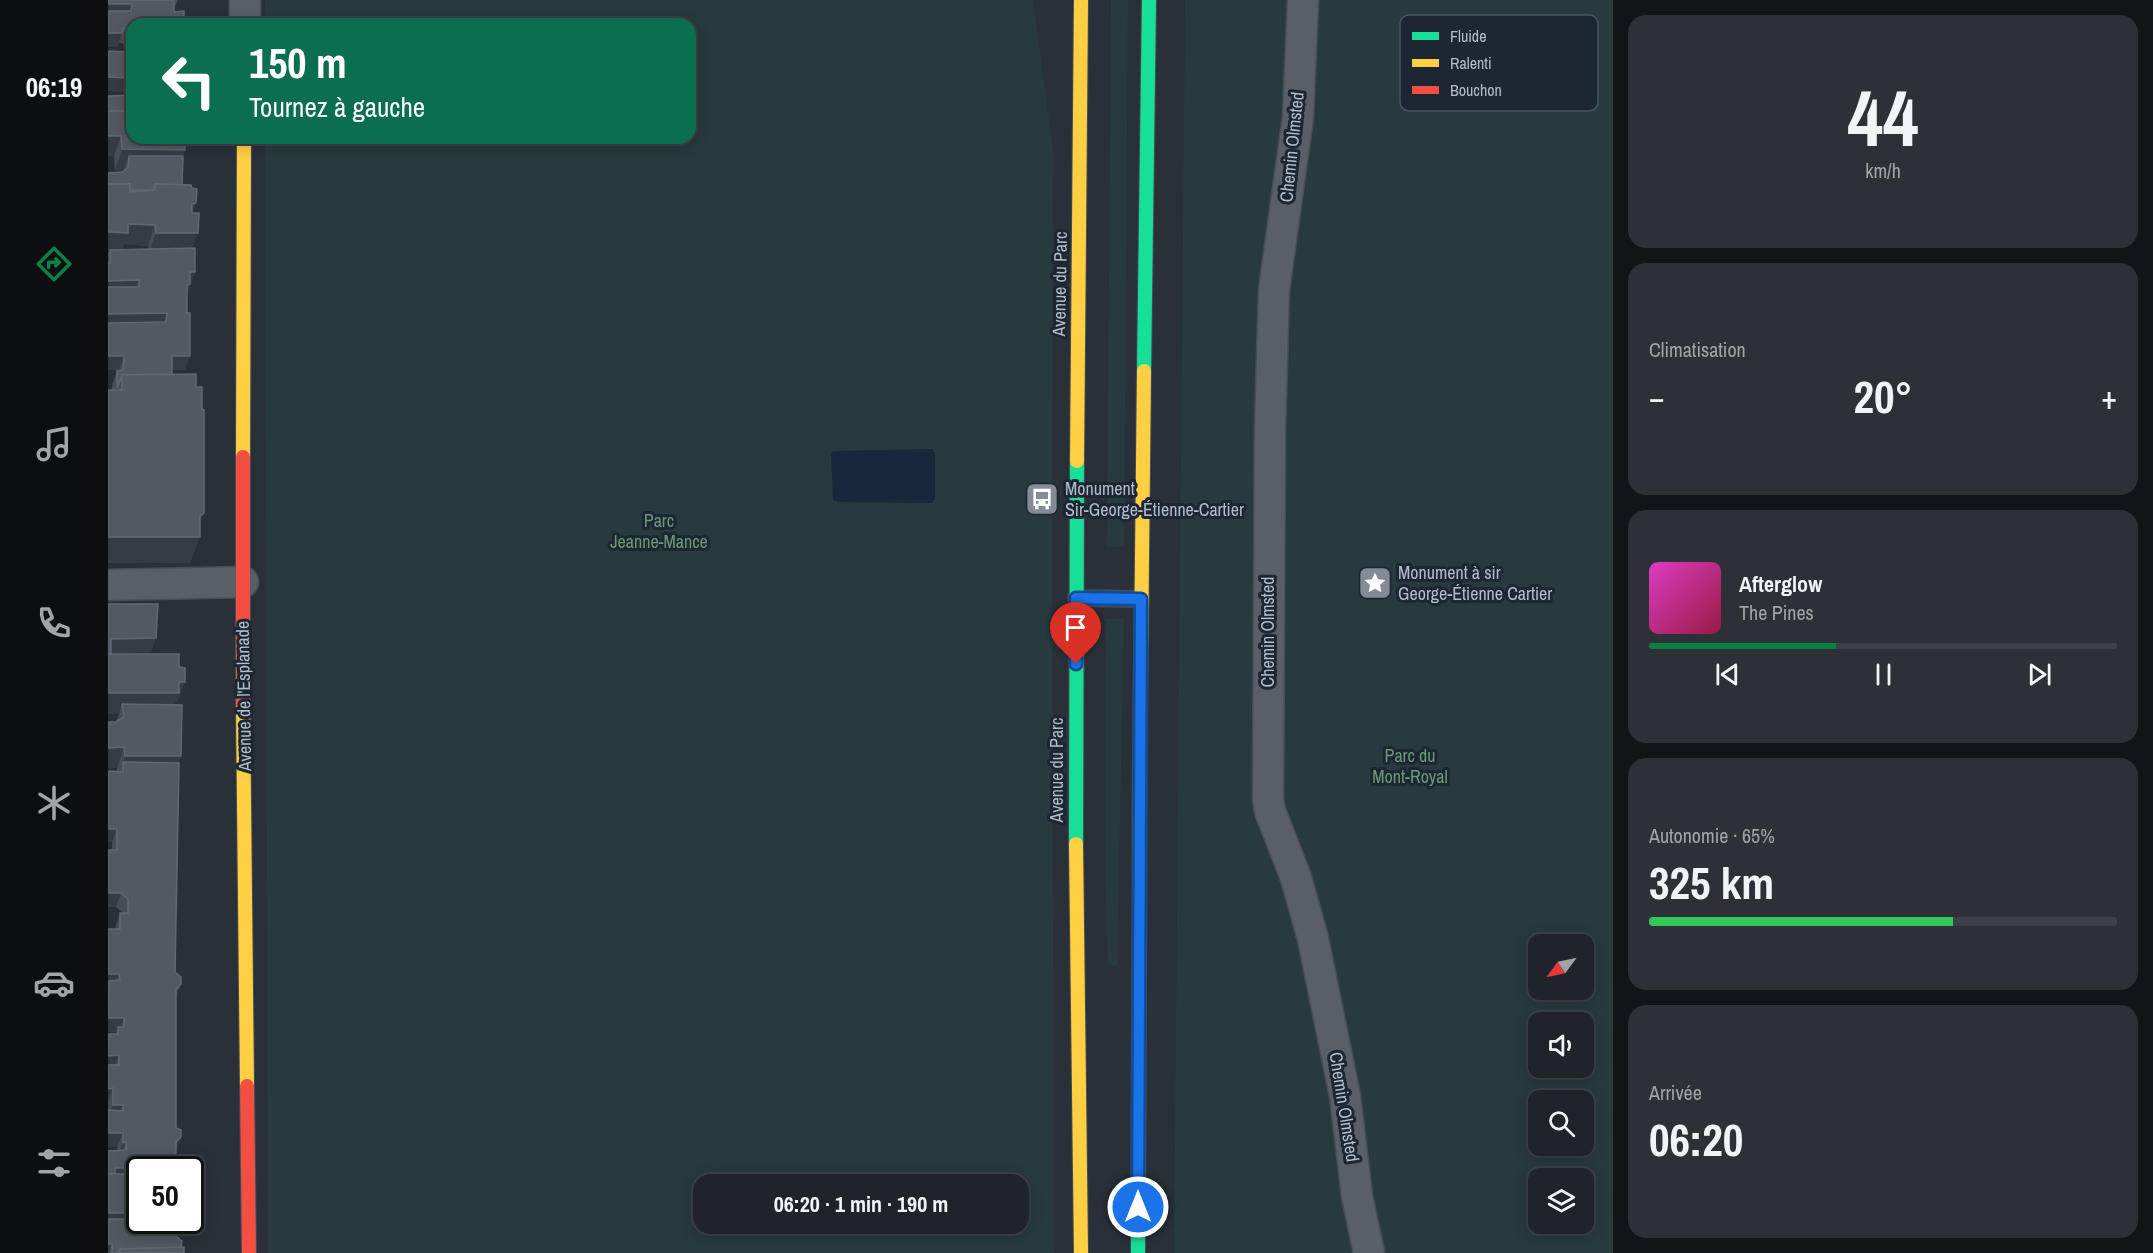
<!DOCTYPE html>
<html lang="fr">
<head>
<meta charset="utf-8">
<style>
	body { margin:0; font-family:"Archivo Narrow",sans-serif; background:#2d3036; color:#f1f3f6; height:100vh; display:flex; flex-direction:column; font-size:22px; white-space:nowrap }
	* { box-sizing:border-box; margin:0 }
	p { font-size:20px; color:#a2a4a8 }
	.icon { flex:none; width:33px; height:33px; fill:none; stroke:currentColor; stroke-width:2; stroke-linecap:round; stroke-linejoin:round }
	.map { position:relative; flex:1; overflow:hidden }
	.panel { display:flex; flex-direction:column; gap:15px; padding:15px; background:#121417; width:540px }
	.panel>* { flex:none }
	.guide { position:absolute; left:18px; top:18px; width:570px; height:126px; border-radius:18px; box-shadow:0 3px 15px #0003,0 0 0 2px #3d4147; background:#0b6e4f; color:#fff; overflow:hidden }
	.needle { width:39px; rotate:237deg }
	.fabs { position:absolute; left:1420px; top:934px; display:grid; gap:12px }
	.fabs a { display:grid; place-items:center; width:66px; height:66px; border-radius:12px; background:#20242a; box-shadow:0 3px 15px #0003,0 0 0 2px #3d4147; font-size:30px }
	.speed { position:absolute; left:18px; top:1156px; display:flex; gap:12px; font-size:30px; font-weight:700; text-align:center }
	.speed>* { display:grid; place-content:center; width:78px; height:78px; border-radius:50%; background:#20242a; box-shadow:0 3px 15px #0003,0 0 0 2px #3d4147; line-height:1 }
	.speed .limit { border:3px solid #111; border-radius:9px; background:#fff; color:#111 }
	.pin { position:absolute; display:grid; place-items:center; width:51px; height:51px; color:#fff; margin:-62px -26px; border-radius:50% 50% 50% 0; rotate:-45deg; box-shadow:0 0 6px #0007 }
	.pin .icon { rotate:45deg }
	.me { position:absolute; width:66px; margin:-33px; rotate:0deg; stroke-linejoin:round; filter:drop-shadow(0 0 4px #0008) }
	.turn { display:flex; align-items:center; gap:21px; height:126px; padding:0 24px; font-size:27px }
	.turn .icon { width:78px; height:78px; stroke-width:2.5 }
	.turn b { display:block; font-size:42px; line-height:51px }
	.big { font-size:45px; font-weight:800; line-height:1.1 }
	.panel .card { flex:1; display:flex; flex-direction:column; justify-content:center; gap:9px; min-width:0; padding:0 21px; border-radius:18px; background:#2d3036 }
	.panel .dial { align-items:center; gap:0 }
	.dial b { font-size:78px; line-height:1 }
	.song { display:flex; align-items:center; gap:18px }
	.cover { width:72px; height:72px; border-radius:9px; background:linear-gradient(135deg,hsl(310 70% 55%),hsl(340 70% 35%)) }
	.played { height:6px; border-radius:3px; background:linear-gradient(90deg,#0b8043 40%,#3d4147 40%) }
	.keys { display:flex; justify-content:space-around; direction:ltr }
	.heat { display:flex; justify-content:space-between; align-items:center; font-size:33px; direction:ltr }
	.charge { height:9px; border-radius:4px; background:linear-gradient(90deg,#34c759 65%,#3d4147 0) }
	.trip { position:absolute; left:585px; top:1174px; width:336px; height:60px; border-radius:18px; background:#20242a; box-shadow:0 3px 15px #0003,0 0 0 2px #3d4147; font-weight:800; line-height:60px; text-align:center }
	main { display:flex; flex:1; min-height:0 }
	.tabs { display:flex; flex-direction:column; width:108px; justify-content:space-around; align-items:center; background:#0d0e11; color:#a2a4a8 }
	.tabs .icon { width:42px; height:42px }
	.tabs .selected { color:#0b8043 }
	.tabs b { font-size:27px; color:#f1f3f6 }
	.map>svg:first-child { display:block }
</style>
</head>
<body>
<main>
<nav class="tabs">
<b>06:19</b>
<svg class="icon selected" aria-label="directions" viewBox="0 0 24 24"><path d="M12 3l9 9-9 9-9-9zM9 14v-3h6M13 9l2 2-2 2"/></svg>
<svg class="icon" aria-label="music" viewBox="0 0 24 24"><path d="M9 18V5l10-2v13"/><circle cx="6" cy="18" r="3"/><circle cx="16" cy="16" r="3"/></svg>
<svg class="icon" aria-label="phone" viewBox="0 0 24 24"><path d="M5 4h4l2 5-3 2q2 4 5 5l2-3 5 2v4C11 20 4 13 5 4z"/></svg>
<svg class="icon" aria-label="climate" viewBox="0 0 24 24"><path d="M12 3v18M4 7l16 10M4 17L20 7"/></svg>
<svg class="icon" aria-label="car" viewBox="0 0 24 24"><path d="M5 17H2v-5l4-1 3-4h7l3 4 3 1v5h-3M9 17h6M6 11h13"/><circle cx="7" cy="17" r="2"/><circle cx="17" cy="17" r="2"/></svg>
<svg class="icon" aria-label="filters" viewBox="0 0 24 24"><path d="M4 7h16M4 17h16"/><circle cx="9" cy="7" r="2"/><circle cx="15" cy="17" r="2"/></svg>
</nav>
<div class="map">
<svg width="1505" height="1253" viewBox="0 0 1505 1253">
	<rect width="100%" height="100%" fill="#2a3038"/>
	<!-- green -->
	<g fill="#273a3e" fill-rule="evenodd">
		<path d="M157 0H925L945 149 944 582 946 1253H160L157 138H582V24H157ZM596 1185H910V1224H596Z"/>
		<polygon points="1003,0 1020,0 1016,547 999,547"/>
		<path d="M1077 0H1505V1253H1066ZM1431 945H1476V990H1431ZM1431 1023H1476V1068H1431ZM1431 1101H1476V1146H1431ZM1431 1179H1476V1224H1431Z"/>
		<polygon points="998,619 1016,619 1009,965 1005,966 1000,964 997,865"/>
	</g>
	<!-- water -->
	<polygon fill="#19273c" points="825,449 827,455 827,498 824,503 730,502 725,500 723,454 725,451"/>
	<g fill="none" stroke-linecap="round" stroke-linejoin="round">
		<!-- lane casing -->
		<g stroke="#484c55" stroke-width="18">
			<polyline id="lane" points="968,598 1033,599"/>
		</g>
		<!-- street casing -->
		<g stroke="#484c55" stroke-width="33">
			<g id="street">
				<polyline points="1195,0 1190,117 1166,290 1162,429 1160,799 1162,811 1188,878 1205,939 1237,1096 1249,1196 1261,1253"/>
				<polyline points="137,24 137,0"/>
				<polyline points="0,585 135,582"/>
			</g>
		</g>
		<!-- fast casing -->
		<g stroke="#484c55" stroke-width="16">
			<g id="fast">
				<polyline points="1036,371 1041,0"/>
				<polyline points="968,844 969,461"/>
				<polyline points="1030,1253 1032,745"/>
			</g>
		</g>
		<!-- slow casing -->
		<g stroke="#484c55" stroke-width="16">
			<g id="slow">
				<polyline points="135,457 136,138"/>
				<polyline points="969,461 973,0"/>
				<polyline points="135,706 139,1086"/>
				<polyline points="1032,745 1036,371"/>
				<polyline points="968,844 973,1253"/>
			</g>
		</g>
		<!-- jam casing -->
		<g stroke="#484c55" stroke-width="16">
			<g id="jam">
				<polyline points="135,457 135,706"/>
				<polyline points="139,1086 141,1253"/>
			</g>
		</g>
		<!-- lane -->
		<use href="#lane" stroke="#5a5e66" stroke-width="15"/>
		<!-- street -->
		<use href="#street" stroke="#5a5e66" stroke-width="30"/>
		<!-- fast -->
		<use href="#fast" stroke="#16e098" stroke-width="14"/>
		<!-- slow -->
		<use href="#slow" stroke="#ffcf43" stroke-width="14"/>
		<!-- jam -->
		<use href="#jam" stroke="#f24e42" stroke-width="14"/>
	</g>
	<!-- wall -->
	<g fill="#474c55" fill-rule="evenodd">
		<path d="M0 0H70L67 6 24 24V138L77 150 75 156 74 185 88 203 84 213V248L87 272 79 293 77 370H64L92 524 82 563 4 390V385L9 371 11 370H0V254L14 172 16 170H7L6 156 17 96V45L11 42 9 47ZM16 244 40 246V249L14 250Z"/>
		<polygon points="0,604 43,652 3,653 3,654 71,667 77,682 69,702 67,702 66,705 71,763 67,972 68,998 32,1170 69,1237 76,1253 0,1253 10,1150 9,1147 0,1147 0,1034 8,1034 8,1032 0,1032 0,929 7,929 12,913 15,913 8,907 0,907 0,850 4,850 4,842 0,842 0,772 9,771 9,768 0,768 0,722 8,722 11,714 0,714"/>
	</g>
	<!-- shaded-wall -->
	<g fill="#373c44">
		<polygon points="0,4 24,4 19,18 0,17"/>
		<polygon points="0,33 14,33 9,47 0,47"/>
		<polygon points="0,77 22,78 17,92 0,91"/>
		<polygon points="21,87 24,87 24,95 16,101"/>
		<polygon points="0,136 13,136 6,156 0,156"/>
		<polygon points="14,149 77,150 70,170 21,156 16,170 7,170"/>
		<polygon points="88,203 80,223 84,204"/>
		<polygon points="20,224 47,225 40,246 16,244 12,253 2,250 0,253 0,232"/>
		<polygon points="48,233 90,233 82,254 40,253"/>
		<polygon points="82,272 87,272 77,298 74,299"/>
		<polygon points="31,280 26,294 0,295 0,281"/>
		<polygon points="59,313 54,327 0,327 0,314"/>
		<polygon points="0,356 16,356 11,370 0,370"/>
		<polygon points="64,356 82,356 77,370 59,370"/>
		<polygon points="96,513 87,537 92,537 82,563 0,563 0,537 92,516"/>
		<polygon points="48,638 43,652 0,653 3,639"/>
		<polygon points="77,682 69,702 67,702 63,713 14,704 11,714 0,714 0,693"/>
		<polygon points="16,747 9,768 0,768 0,748"/>
		<polygon points="17,756 73,756 66,777 15,772 15,762"/>
		<polygon points="0,829 9,829 4,842 0,842"/>
		<polygon points="0,893 13,893 8,907 0,907"/>
		<polygon points="0,974 11,974 6,988 1,981 0,984"/>
		<polygon points="73,984 68,998 68,990"/>
		<polygon points="0,1018 16,1018 11,1032 10,1027 8,1032 0,1032"/>
		<polygon points="11,1055 6,1069 0,1069 0,1056"/>
		<polygon points="5,1088 0,1101 0,1089"/>
		<polygon points="5,1105 15,1105 10,1118 0,1117"/>
		<polygon points="0,1133 15,1133 9,1147 0,1147"/>
		<polygon points="73,1137 68,1151 68,1142"/>
		<polygon points="18,1142 13,1156 10,1156 15,1143"/>
		<polygon points="7,1168 19,1168 14,1182 0,1188"/>
		<polygon points="0,1213 32,1213 32,1221 0,1233"/>
		<polygon points="0,1244 4,1244 0,1253"/>
	</g>
	<!-- building -->
	<g fill="#535861" stroke="#626872" stroke-width="1.5">
		<polygon points="0,0 66,0 66,12 76,11 76,24 24,24 24,87 21,87 22,78 0,77 0,51 22,52 22,31 15,28 14,33 0,33 0,11 23,11 24,4 0,4"/>
		<polygon points="24,95 24,111 0,111 0,96"/>
		<polygon points="0,111 24,111 24,138 77,138 77,150 14,149 13,136 0,136"/>
		<polygon points="21,156 75,156 74,185 47,184 45,190 22,190 22,184 0,184 0,173 14,172 20,168"/>
		<polygon points="0,184 22,184 22,192 47,190 47,184 83,185 84,188 89,189 88,203 84,204 84,213 91,213 90,233 48,233 47,225 20,224 20,233 0,232"/>
		<polygon points="87,248 87,272 82,272 82,284 79,285 79,313 82,313 82,356 64,356 64,374 14,375 9,388 9,371 15,370 16,356 0,356 0,323 58,322 59,313 0,314 0,287 31,287 31,280 0,281 0,263 2,263 2,250"/>
		<polygon points="88,374 88,387 94,387 94,409 96,410 96,513 92,516 92,537 0,537 0,390 14,390 14,375"/>
		<polygon points="0,604 50,604 48,638 3,639 3,654 0,654"/>
		<polygon points="0,654 71,654 71,667 77,668 77,682 71,682 71,693 0,693"/>
		<polygon points="14,704 74,705 73,756 17,756 16,747 0,748 0,722 8,722 16,717"/>
		<polygon points="15,762 71,763 67,972 73,977 73,984 68,990 68,1128 73,1130 73,1137 68,1142 68,1163 74,1167 74,1170 32,1170 32,1174 19,1174 19,1168 7,1168 7,1174 0,1174 0,1151 18,1150 18,1142 15,1143 15,1133 0,1133 0,1110 15,1111 15,1105 5,1105 5,1088 0,1089 0,1065 11,1065 11,1055 0,1056 0,1034 10,1034 10,1027 16,1027 16,1018 0,1018 1,981 12,980 11,974 0,974 0,929 12,929 12,913 20,913 20,899 13,893 0,893 0,850 9,850 9,829 0,829 0,771 15,772"/>
		<rect x="0" y="1174" width="32" height="39"/>
		<polygon points="0,1219 32,1219 32,1221 69,1221 69,1237 74,1241 73,1248 12,1249 10,1253 4,1253 4,1244 0,1244"/>
		<polygon points="76,1247 76,1253 12,1253 12,1249"/>
	</g>
	<g fill="none" stroke-linecap="round" stroke-linejoin="round">
		<!-- route casing -->
		<g stroke="#114b97" stroke-width="15">
			<polyline id="route" points="968,664 968,598 1033,599 1030,1207"/>
		</g>
		<!-- route -->
		<use href="#route" stroke="#1a73e8" stroke-width="10"/>
	</g>
	<!-- icons -->
	<defs>
		<g id="bus-square" transform="scale(1.725)"><rect x="-9" y="-9" width="18" height="18" rx="4" fill="#848b96" stroke="#1d2633"/><path d="M-5-6H5V4H4V6H2V4H-2V6H-4V4H-5ZM-3.5-4V0h7V-4ZM-3.5 1.2v1.5H-2V1.2ZM2 1.2v1.5H3.5V1.2Z" fill="#fff"/></g>
		<g id="sight-square" transform="scale(1.725)"><rect x="-9" y="-9" width="18" height="18" rx="4" fill="#848b96" stroke="#1d2633"/><path d="M0-6L1.8-2.2L6-1.7L2.9 1.2L3.7 5.4L0 3.3L-3.7 5.4L-2.9 1.2L-6-1.7L-1.8-2.2Z" fill="#fff"/></g>
	</defs>
	<g fill-rule="evenodd">
		<use href="#bus-square" x="934" y="499"/>
		<use href="#sight-square" x="1267" y="583"/>
	</g>
	<g text-anchor="middle" stroke-width="6" stroke-linejoin="round" paint-order="stroke">
		<!-- street labels -->
		<g font-size="18" fill="#b4bcc9" stroke="#1d2633">
			<text transform="translate(1184 147) rotate(-84)" y="6">Chemin Olmsted</text>
			<text transform="translate(952 284) rotate(-89)" y="6">Avenue du Parc</text>
			<text transform="translate(1160 632) rotate(-90)" y="6">Chemin Olmsted</text>
			<text transform="translate(136 696) rotate(-91)" y="6">Avenue de l'Esplanade</text>
			<text transform="translate(949 770) rotate(-90)" y="6">Avenue du Parc</text>
			<text transform="translate(1236 1107) rotate(81)" y="6">Chemin Olmsted</text>
		</g>
		<!-- poi labels -->
		<g font-size="18" fill="#b4bcc9" stroke="#1d2633" text-anchor="start">
			<text x="957" y="495">Monument<tspan x="957" dy="21">Sir-George-Étienne-Cartier</tspan></text>
			<text x="1290" y="579">Monument à sir<tspan x="1290" dy="21">George-Étienne Cartier</tspan></text>
		</g>
		<!-- park labels -->
		<g font-size="18" fill="#6b9a76" stroke="#1d2633">
			<text x="551" y="527">Parc<tspan x="551" dy="21">Jeanne-Mance</tspan></text>
			<text x="1302" y="762">Parc du<tspan x="1302" dy="21">Mont-Royal</tspan></text>
		</g>
	</g>
	<!-- legend -->
	<rect x="1292" y="15" width="198" height="96" rx="9" fill="#1d2633" stroke="#4a5360" stroke-width="1.5"/>
	<rect x="1304" y="32" width="27" height="8" fill="#16e098"/>
	<rect x="1304" y="59" width="27" height="8" fill="#ffcf43"/>
	<rect x="1304" y="86" width="27" height="8" fill="#f24e42"/>
	<g font-size="16" fill="#b4bcc9">
		<text x="1342" y="42">Fluide</text>
		<text x="1342" y="69">Ralenti</text>
		<text x="1342" y="96">Bouchon</text>
	</g>
</svg>
<div class="fabs">
<a><svg class="needle" viewBox="-14 -14 28 28"><path d="M0-13l5 13h-10z" fill="#e53935"/><path d="M0 13l5-13h-10z" fill="#a2a4a8"/></svg></a>
<a><svg class="icon" aria-label="sound" viewBox="0 0 24 24"><path d="M4 9h4l5-4v14l-5-4H4zM17 9q2 3 0 6"/></svg></a>
<a><svg class="icon" aria-label="search" viewBox="0 0 24 24"><circle cx="10" cy="10" r="6"/><path d="M15 15l6 6"/></svg></a>
<a><svg class="icon" aria-label="layers" viewBox="0 0 24 24"><path d="M12 4l9 5-9 5-9-5zM3 14l9 5 9-5"/></svg></a>
</div>
<div class="speed"><div class="limit">50</div></div>
<div class="pin" style="left:968px;top:664px;background:#d93025"><svg class="icon" aria-label="arrive" viewBox="0 0 24 24"><path d="M6 21V4h12l-3 4 3 4H6"/></svg></div>
<svg class="me" style="left:1030px;top:1207px" viewBox="-20 -20 40 40"><circle r="17" fill="#1a73e8" stroke="#fff" stroke-width="3"/><path d="M0-11L8 9 0 5-8 9z" fill="#fff"/></svg>
<div class="trip">06:20 · 1 min · 190 m</div>
<div class="guide">
<div class="turn"><svg class="icon" aria-label="left" viewBox="0 0 24 24"><path d="M17 20v-9H6M10 6l-5 5 5 5"/></svg><div><b>150 m</b>Tournez à gauche</div></div>
</div>
</div>
<section class="panel">
<div class="card dial"><b>44</b><p>km/h</p></div>
<div class="card"><p>Climatisation</p>
<div class="heat"><a>−</a><b class="big">20°</b><a>+</a></div>
</div>
<div class="card">
<div class="song"><i class="cover"></i><div><b>Afterglow</b><p>The Pines</p></div></div>
<div class="played"></div>
<div class="keys"><svg class="icon" aria-label="previous" viewBox="0 0 24 24"><path d="M18 5L8 12l10 7zM5 5v14"/></svg><svg class="icon" aria-label="pause" viewBox="0 0 24 24"><path d="M8 5v14M16 5v14"/></svg><svg class="icon" aria-label="next" viewBox="0 0 24 24"><path d="M6 5l10 7-10 7zM19 5v14"/></svg></div>
</div>
<div class="card"><p>Autonomie · 65%</p><b class="big">325 km</b><div class="charge"></div></div>
<div class="card"><p>Arrivée</p><b class="big">06:20</b></div>
</section>
</main>
</body>
</html>
